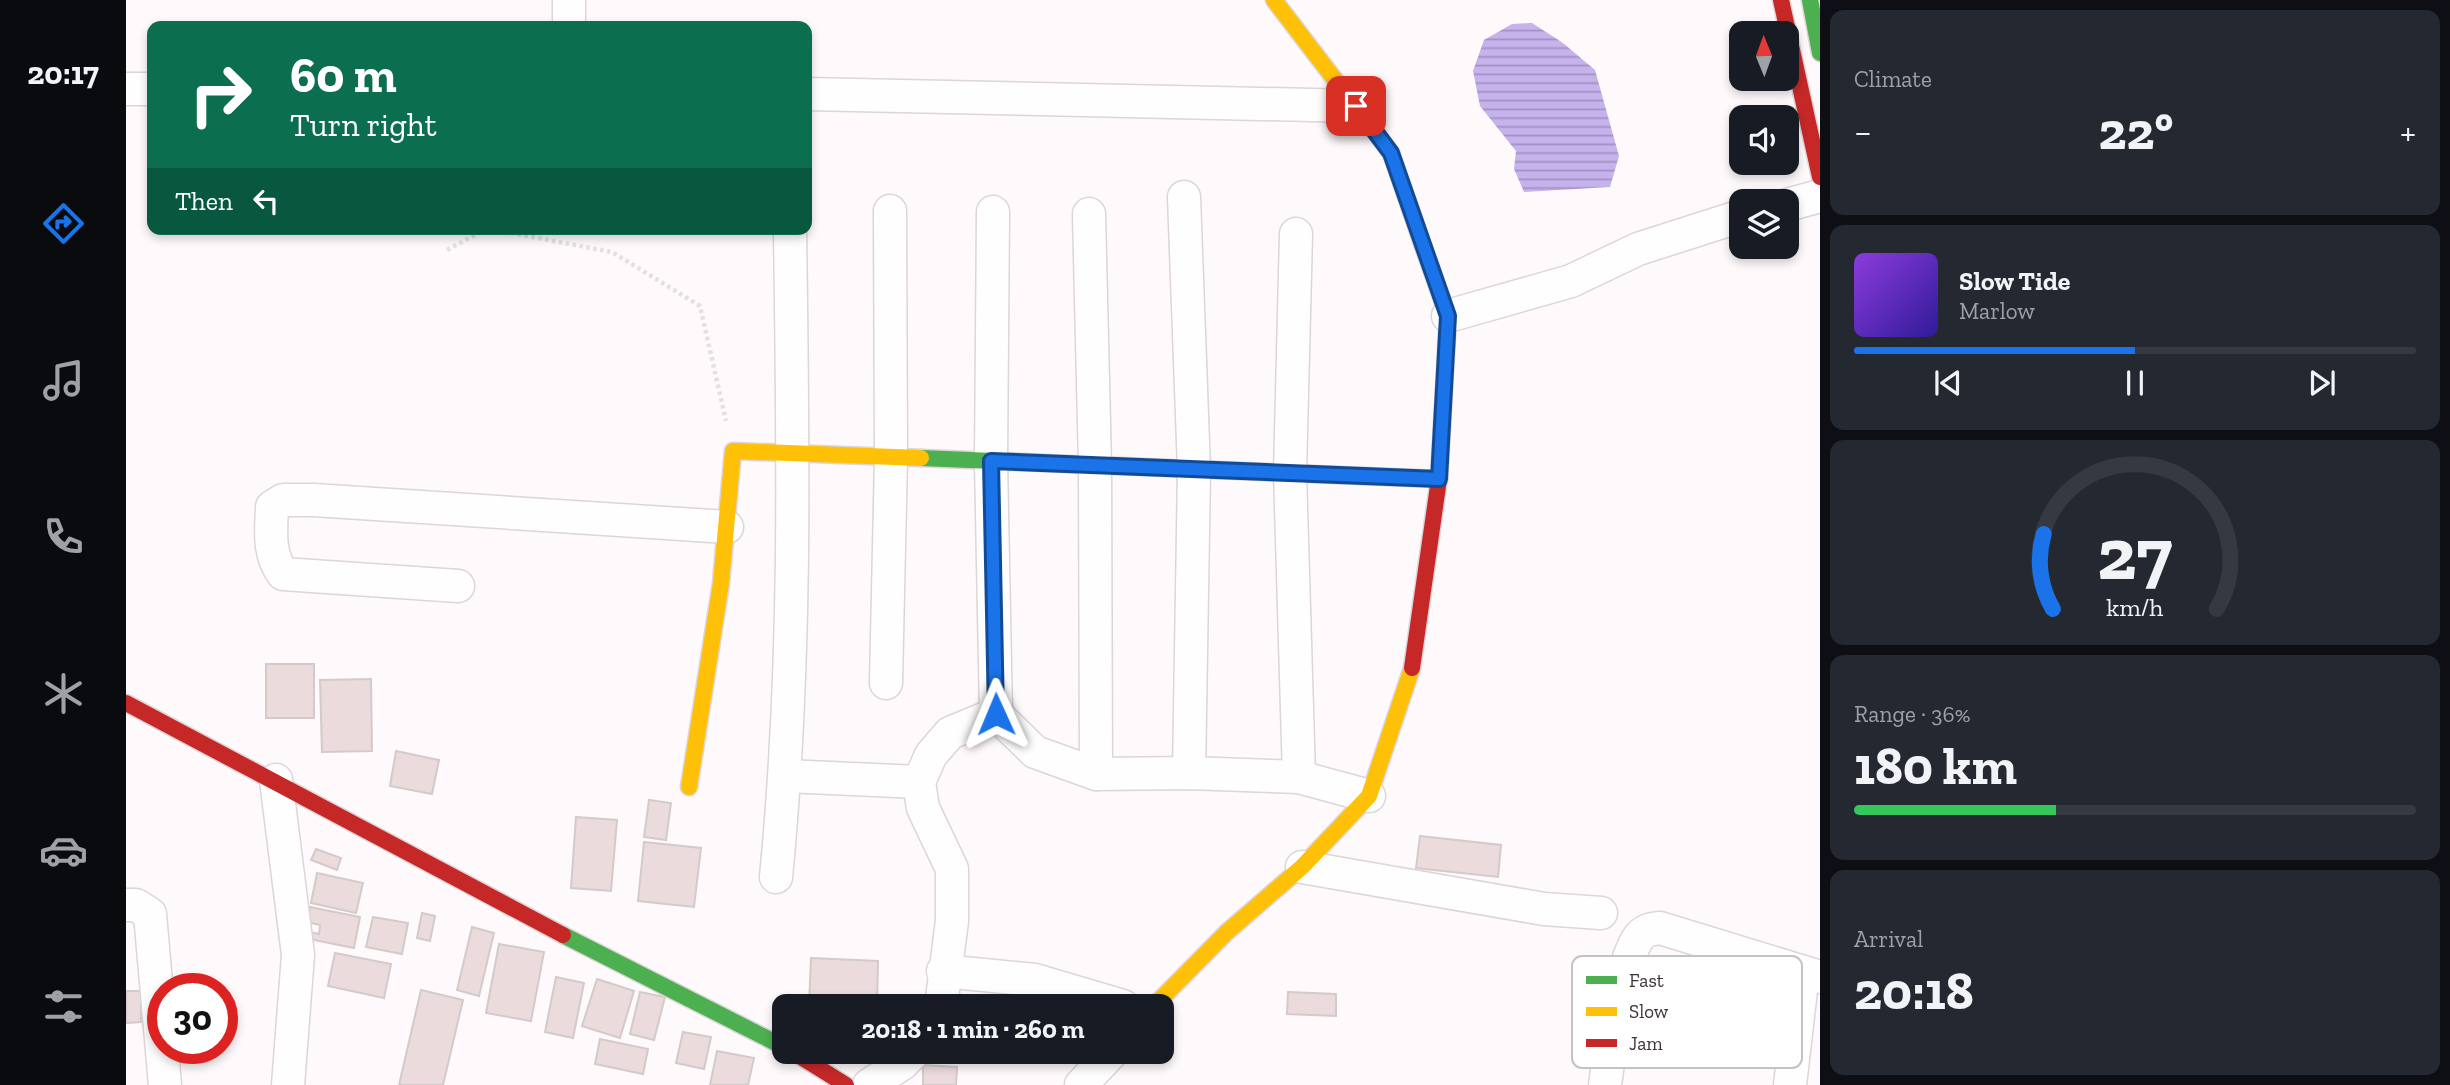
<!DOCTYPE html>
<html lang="en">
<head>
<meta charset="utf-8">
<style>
	body { margin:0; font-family:"Zilla Slab",serif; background:#242831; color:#f1f3f6; height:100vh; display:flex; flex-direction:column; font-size:26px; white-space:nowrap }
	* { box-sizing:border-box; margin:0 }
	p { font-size:23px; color:#9ea1a6 }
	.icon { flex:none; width:38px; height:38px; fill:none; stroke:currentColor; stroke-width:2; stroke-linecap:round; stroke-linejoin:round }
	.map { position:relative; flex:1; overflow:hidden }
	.side { display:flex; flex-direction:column; gap:10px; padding:10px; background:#0d0f14; width:630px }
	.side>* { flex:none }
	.guide { position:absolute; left:21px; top:21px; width:665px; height:214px; border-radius:14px; box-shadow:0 4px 10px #0003; background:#0b6e4f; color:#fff; overflow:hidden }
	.needle { width:46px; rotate:359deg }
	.buttons { position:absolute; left:1603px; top:21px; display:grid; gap:14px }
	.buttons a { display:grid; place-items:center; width:70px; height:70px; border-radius:14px; background:#171b24; box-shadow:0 4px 10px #0003; font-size:35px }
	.speed { position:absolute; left:21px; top:973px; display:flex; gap:14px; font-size:35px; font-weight:700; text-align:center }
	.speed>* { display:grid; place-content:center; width:91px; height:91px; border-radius:50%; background:#171b24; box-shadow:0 4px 10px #0003; line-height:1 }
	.speed .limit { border:10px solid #d22; background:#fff; color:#111 }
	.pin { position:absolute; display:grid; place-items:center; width:60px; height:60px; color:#fff; margin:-30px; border-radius:14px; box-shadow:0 4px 10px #0006 }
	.me { position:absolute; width:77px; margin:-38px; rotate:359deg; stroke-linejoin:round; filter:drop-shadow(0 0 5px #0008) }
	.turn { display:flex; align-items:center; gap:24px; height:147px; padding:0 28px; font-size:32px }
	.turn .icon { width:91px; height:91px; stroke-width:2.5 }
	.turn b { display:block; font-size:49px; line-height:60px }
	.then { display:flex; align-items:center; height:66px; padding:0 28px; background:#0003; gap:14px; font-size:26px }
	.big { font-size:52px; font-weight:700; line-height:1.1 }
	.side .card { flex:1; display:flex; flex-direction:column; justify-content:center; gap:10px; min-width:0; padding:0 24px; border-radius:14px; background:#242831 }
	.side .dial { align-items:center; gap:0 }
	.dial svg { height:182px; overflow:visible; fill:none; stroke:#363941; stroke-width:7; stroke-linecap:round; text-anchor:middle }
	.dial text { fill:#f1f3f6; stroke:none }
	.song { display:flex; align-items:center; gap:21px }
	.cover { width:84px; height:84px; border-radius:10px; background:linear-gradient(135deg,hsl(270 70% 55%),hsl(250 70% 35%)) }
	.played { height:7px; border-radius:4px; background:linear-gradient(90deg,#1a73e8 50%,#363941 50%) }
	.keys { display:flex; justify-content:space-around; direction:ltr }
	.heat { display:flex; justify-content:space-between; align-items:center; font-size:38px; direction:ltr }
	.charge { height:10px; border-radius:5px; background:linear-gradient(90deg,#34c759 36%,#363941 0) }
	.trip { position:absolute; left:646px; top:994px; width:402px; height:70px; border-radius:14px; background:#171b24; box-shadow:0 4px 10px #0003; font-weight:700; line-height:70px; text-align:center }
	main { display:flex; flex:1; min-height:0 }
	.tab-bar { display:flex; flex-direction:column; width:126px; justify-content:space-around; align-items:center; background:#090b0e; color:#9ea1a6 }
	.tab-bar .icon { width:49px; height:49px }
	.tab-bar .active { color:#1a73e8 }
	.tab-bar b { font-size:32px; color:#f1f3f6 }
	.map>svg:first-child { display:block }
</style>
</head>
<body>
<main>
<nav class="tab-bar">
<b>20:17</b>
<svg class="icon active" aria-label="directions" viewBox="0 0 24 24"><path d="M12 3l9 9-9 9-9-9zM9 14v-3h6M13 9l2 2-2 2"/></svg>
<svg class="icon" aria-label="music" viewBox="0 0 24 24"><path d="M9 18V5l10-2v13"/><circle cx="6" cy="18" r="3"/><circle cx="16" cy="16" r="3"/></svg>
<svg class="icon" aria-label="phone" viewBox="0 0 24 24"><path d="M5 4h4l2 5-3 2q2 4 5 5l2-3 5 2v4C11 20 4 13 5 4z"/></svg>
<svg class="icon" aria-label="climate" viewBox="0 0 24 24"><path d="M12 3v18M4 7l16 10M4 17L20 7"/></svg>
<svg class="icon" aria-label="car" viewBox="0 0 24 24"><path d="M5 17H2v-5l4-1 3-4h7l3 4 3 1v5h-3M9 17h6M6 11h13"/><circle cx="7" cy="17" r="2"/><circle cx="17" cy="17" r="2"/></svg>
<svg class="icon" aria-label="filters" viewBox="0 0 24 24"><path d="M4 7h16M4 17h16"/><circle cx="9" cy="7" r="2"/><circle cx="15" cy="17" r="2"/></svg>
</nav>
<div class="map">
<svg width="1694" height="1085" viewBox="0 0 1694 1085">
	<defs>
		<pattern id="water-rules" width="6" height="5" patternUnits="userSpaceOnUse" patternTransform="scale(1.75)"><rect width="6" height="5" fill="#c6b2ec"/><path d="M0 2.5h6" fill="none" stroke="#a291c0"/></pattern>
	</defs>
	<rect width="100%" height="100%" fill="#fef9fb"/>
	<!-- water -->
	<polygon fill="url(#water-rules)" points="1406,23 1437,43 1469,70 1493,156 1484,187 1398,192 1388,169 1390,151 1354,106 1347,71 1358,40 1386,24"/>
	<!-- building -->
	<g fill="#ecdbdc" stroke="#d2cacb" stroke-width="2">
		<rect x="140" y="664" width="48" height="54"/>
		<polygon points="245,679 246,751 196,752 194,680"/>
		<polygon points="270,751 313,760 306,794 264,786"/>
		<polygon points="523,800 545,803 540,840 518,837"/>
		<polygon points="450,817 491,820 485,891 445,888"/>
		<polygon points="1294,836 1375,845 1372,877 1290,868"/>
		<polygon points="518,842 575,848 568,907 512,901"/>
		<polygon points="190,849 215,858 211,870 185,860"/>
		<polygon points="191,873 237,883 230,913 185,903"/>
		<polygon points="184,907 234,917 228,948 183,939 184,932 193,934 194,925 181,922"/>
		<polygon points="296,913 309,916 304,941 291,938"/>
		<polygon points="247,917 282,923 276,954 240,947"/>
		<polygon points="346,927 368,933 353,996 331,990"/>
		<polygon points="373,944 418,952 405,1021 360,1013"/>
		<polygon points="209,953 265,964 258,998 202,986"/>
		<polygon points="685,958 752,961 751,1006 683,1006"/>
		<polygon points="430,977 458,983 447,1038 419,1032"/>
		<polygon points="471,979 508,991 494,1038 456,1026"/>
		<polygon points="295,990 337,1000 317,1085 273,1085"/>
		<polygon points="0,991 15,991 15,1022 0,1023"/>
		<polygon points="514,992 539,997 528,1040 504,1034"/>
		<polygon points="1162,992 1210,994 1210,1016 1161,1014"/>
		<polygon points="557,1032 585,1037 578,1069 550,1063"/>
		<polygon points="474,1039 522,1049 517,1074 469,1064"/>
		<polygon points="591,1051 628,1058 622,1085 584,1085"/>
		<polygon points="797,1065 831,1067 830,1085 797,1085"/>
	</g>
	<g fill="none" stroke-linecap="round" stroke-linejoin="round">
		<!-- street casing -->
		<g stroke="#ddd5d8" stroke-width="35">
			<g id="street">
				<polyline points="443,26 443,0"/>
				<polyline points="0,89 26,89"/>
				<polyline points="681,94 1230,106"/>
				<polyline points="1058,197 1068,470 1063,773"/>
				<polyline points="1661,205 1694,196"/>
				<polyline points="867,212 865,461 870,714 909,752 970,774 1063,773 1173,777 1243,796"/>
				<polyline points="963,214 969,466 970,774"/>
				<polyline points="1170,234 1164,473 1173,777"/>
				<polyline points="1322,316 1445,281 1512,249 1615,216"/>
				<path d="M332 586 157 574C142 554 145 531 146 507L157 500H188L601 527"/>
				<polyline points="760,683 765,457 764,211"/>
				<polyline points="660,776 793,782"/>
				<polyline points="150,780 172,955 162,1085"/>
				<polyline points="1176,867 1418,909 1475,913"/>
				<path d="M650 877C671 662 667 445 664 229"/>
				<polyline points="0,905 10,905 24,914 39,1085"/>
				<polyline points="817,971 909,980 997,1006"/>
				<polyline points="815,1006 826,921 826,869 797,808 793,782 805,755 824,733 870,714"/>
				<polyline points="743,1085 776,1064 788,1052"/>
				<polyline points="955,1085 986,1052"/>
				<path d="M1479 1085C1485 1044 1491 975 1511 940 1517 930 1525 929 1534 928L1694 977"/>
				<polyline points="1664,1085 1677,973"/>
			</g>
		</g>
		<!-- fast casing -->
		<g stroke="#ddd5d8" stroke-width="19">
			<g id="fast">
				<polyline points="1684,0 1694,53"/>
				<polyline points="795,458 1313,479"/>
				<polyline points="437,935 658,1047"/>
			</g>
		</g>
		<!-- slow casing -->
		<g stroke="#ddd5d8" stroke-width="19">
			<g id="slow">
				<polyline points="1148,0 1265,153 1297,246"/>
				<polyline points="563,787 595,583 607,451 795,458"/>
				<polyline points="1028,1006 1101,932 1176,867 1243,796 1286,668"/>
			</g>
		</g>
		<!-- jam casing -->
		<g stroke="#ddd5d8" stroke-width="19">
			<g id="jam">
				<polyline points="1655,0 1694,177"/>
				<polyline points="1286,668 1313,479 1322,316 1297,246"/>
				<polyline points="0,703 437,935"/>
				<polyline points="667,1052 720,1085"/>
			</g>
		</g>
		<!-- path -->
		<g stroke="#e3e0e2" stroke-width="4.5" stroke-dasharray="3.5 3.5" stroke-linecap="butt">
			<polyline points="364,229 486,252 574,306 600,421"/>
			<polyline points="321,250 360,229"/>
		</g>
		<!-- street -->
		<use href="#street" stroke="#fffefe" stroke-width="32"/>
		<!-- fast -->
		<use href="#fast" stroke="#4caf50" stroke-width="16"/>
		<!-- slow -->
		<use href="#slow" stroke="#ffc107" stroke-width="16"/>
		<!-- jam -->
		<use href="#jam" stroke="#c62828" stroke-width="16"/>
	</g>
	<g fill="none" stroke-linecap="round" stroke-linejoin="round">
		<!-- route casing -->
		<g stroke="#114b97" stroke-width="18">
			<polyline id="route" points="870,714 865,461 1313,479 1322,316 1265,153 1230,106"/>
		</g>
		<!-- route -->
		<use href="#route" stroke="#1a73e8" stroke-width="12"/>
	</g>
	<!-- legend -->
	<rect x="1446" y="956" width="230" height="112" rx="10" fill="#fff" stroke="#c5c2c3" stroke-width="2"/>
	<rect x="1460" y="976" width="31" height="8" fill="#4caf50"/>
	<rect x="1460" y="1007" width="31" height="9" fill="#ffc107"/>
	<rect x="1460" y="1039" width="31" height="8" fill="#c62828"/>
	<g font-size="19" fill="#3f3338">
		<text x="1503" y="987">Fast</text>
		<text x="1503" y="1018">Slow</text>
		<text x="1503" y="1050">Jam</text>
	</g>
</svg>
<div class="buttons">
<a><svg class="needle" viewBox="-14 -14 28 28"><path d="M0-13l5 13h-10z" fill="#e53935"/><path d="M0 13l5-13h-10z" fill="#9ea1a6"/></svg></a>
<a><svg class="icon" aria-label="sound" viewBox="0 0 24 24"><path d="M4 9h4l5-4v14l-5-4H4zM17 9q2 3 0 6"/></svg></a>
<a><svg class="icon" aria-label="layers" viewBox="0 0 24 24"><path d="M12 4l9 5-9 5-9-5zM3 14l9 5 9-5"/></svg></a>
</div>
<div class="speed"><div class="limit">30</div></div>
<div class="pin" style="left:1230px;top:106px;background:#d93025"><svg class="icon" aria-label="arrive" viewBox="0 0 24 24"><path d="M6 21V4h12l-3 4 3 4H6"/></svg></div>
<svg class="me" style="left:870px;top:714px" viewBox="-20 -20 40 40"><path d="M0-17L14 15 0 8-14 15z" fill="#1a73e8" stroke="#fff" stroke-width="4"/></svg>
<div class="trip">20:18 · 1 min · 260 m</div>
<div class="guide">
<div class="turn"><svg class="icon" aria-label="right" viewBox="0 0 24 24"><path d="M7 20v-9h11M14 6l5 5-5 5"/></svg><div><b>60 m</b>Turn right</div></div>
<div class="then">Then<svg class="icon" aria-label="left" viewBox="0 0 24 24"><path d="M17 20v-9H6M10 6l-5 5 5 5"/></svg></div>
</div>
</div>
<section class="side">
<div class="card"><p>Climate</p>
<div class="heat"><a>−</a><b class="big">22°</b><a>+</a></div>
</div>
<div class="card">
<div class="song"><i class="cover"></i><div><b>Slow Tide</b><p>Marlow</p></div></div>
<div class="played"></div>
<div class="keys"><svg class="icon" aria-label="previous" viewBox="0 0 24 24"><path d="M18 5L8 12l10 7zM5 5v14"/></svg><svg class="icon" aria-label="pause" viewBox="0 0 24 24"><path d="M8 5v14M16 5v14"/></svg><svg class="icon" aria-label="next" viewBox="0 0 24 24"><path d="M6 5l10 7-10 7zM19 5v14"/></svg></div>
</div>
<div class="card dial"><svg viewBox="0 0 100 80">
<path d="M14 69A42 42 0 1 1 86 69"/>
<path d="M14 69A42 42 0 0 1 10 36" stroke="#1a73e8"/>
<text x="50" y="56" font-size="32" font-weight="700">27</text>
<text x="50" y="72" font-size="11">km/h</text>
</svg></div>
<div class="card"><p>Range · 36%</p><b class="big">180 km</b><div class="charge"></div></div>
<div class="card"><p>Arrival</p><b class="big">20:18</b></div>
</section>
</main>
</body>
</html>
